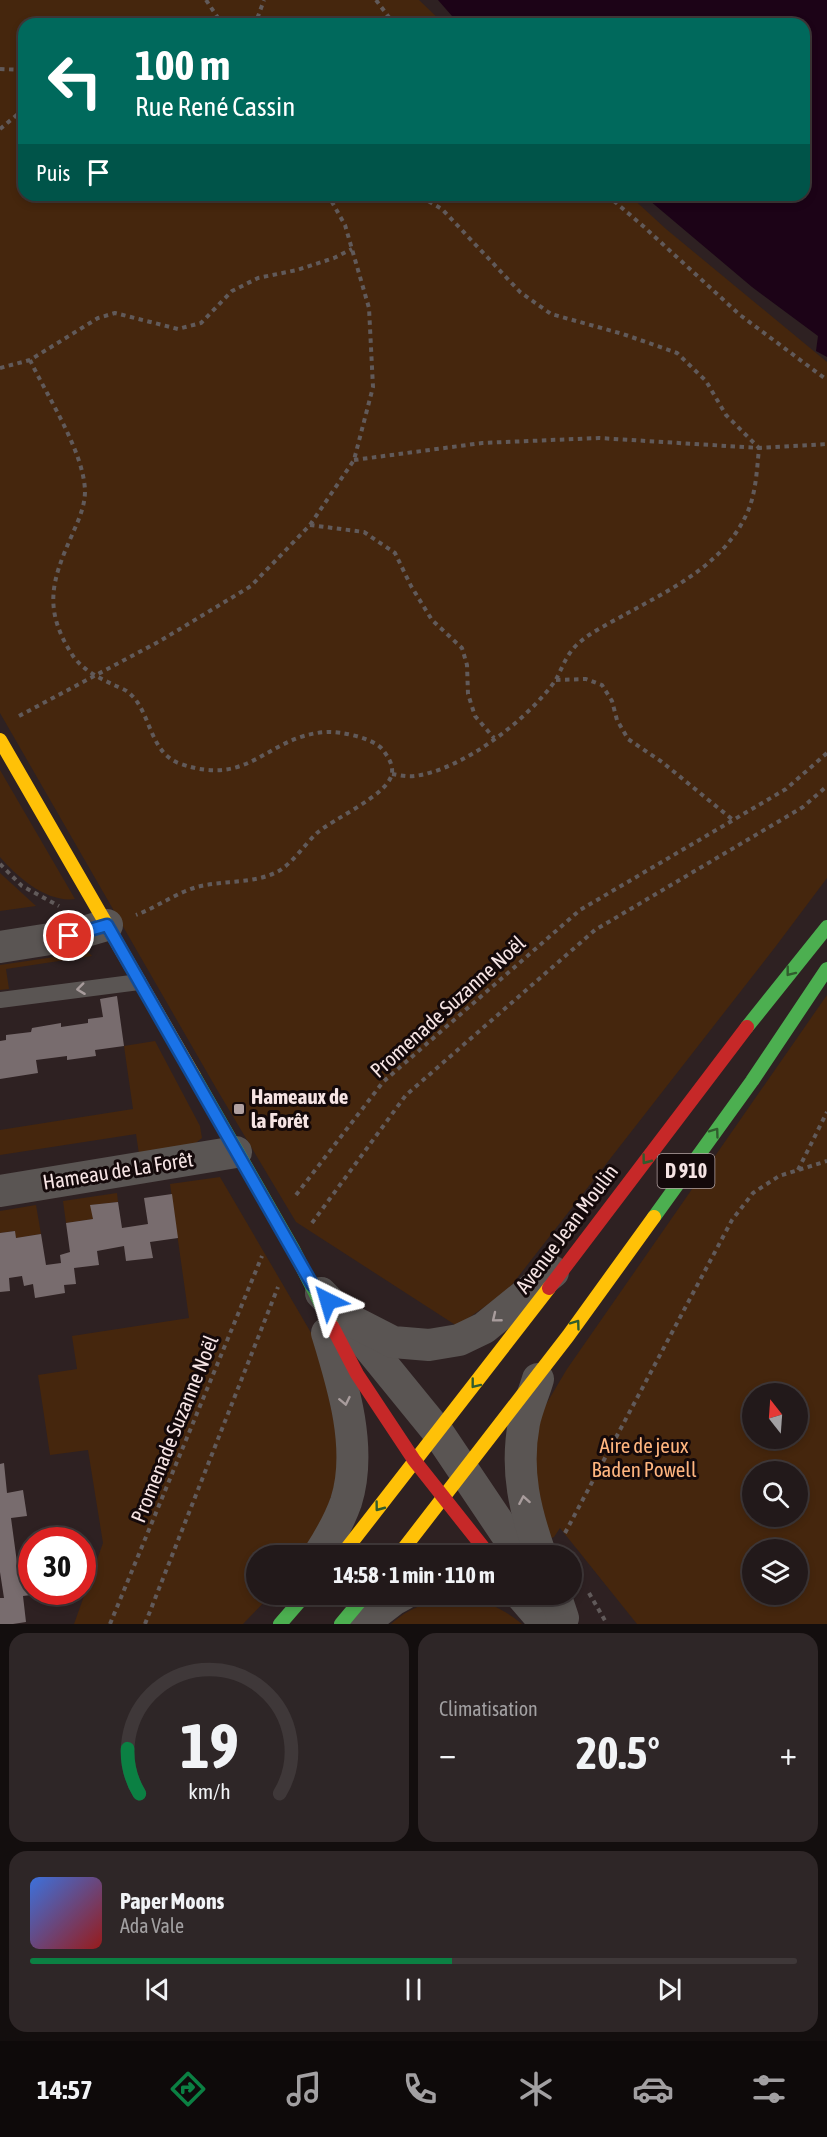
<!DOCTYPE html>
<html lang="fr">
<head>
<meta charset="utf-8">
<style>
	body { margin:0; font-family:"Asap Condensed",sans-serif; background:#2e2627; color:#f1f3f6; height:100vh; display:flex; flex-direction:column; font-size:22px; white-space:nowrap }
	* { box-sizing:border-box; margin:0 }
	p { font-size:20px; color:#a2a0a2 }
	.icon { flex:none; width:33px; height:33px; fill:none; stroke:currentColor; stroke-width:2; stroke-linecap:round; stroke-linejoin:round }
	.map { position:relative; height:1624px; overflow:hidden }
	.side { display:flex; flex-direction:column; gap:9px; padding:9px; background:#130e0e; flex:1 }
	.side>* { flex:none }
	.hud { position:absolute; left:18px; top:18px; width:792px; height:183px; border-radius:18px; box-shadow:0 3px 9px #0003,0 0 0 2px #3f3839; background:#00695c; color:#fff; overflow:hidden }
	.needle { width:39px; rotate:343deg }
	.fabs { position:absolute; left:742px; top:1383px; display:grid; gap:12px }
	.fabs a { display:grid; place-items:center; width:66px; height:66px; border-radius:50%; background:#22191a; box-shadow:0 3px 9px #0003,0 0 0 2px #3f3839; font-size:30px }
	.speed { position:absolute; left:18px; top:1527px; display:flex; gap:12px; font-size:30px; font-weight:700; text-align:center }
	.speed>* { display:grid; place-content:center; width:78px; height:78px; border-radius:50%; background:#22191a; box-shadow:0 3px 9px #0003,0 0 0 2px #3f3839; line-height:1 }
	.speed .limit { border:9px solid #d22; background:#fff; color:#111 }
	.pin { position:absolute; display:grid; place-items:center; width:51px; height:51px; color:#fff; margin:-26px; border:3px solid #fff; border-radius:50%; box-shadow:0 2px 6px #0007 }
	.me { position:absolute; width:66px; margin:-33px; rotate:320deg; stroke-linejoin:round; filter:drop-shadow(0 0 4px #0008) }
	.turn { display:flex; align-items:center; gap:21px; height:126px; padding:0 18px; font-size:27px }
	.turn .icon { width:78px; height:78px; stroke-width:2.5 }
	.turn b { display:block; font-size:42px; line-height:51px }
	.then { display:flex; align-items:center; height:57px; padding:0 18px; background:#0003; gap:12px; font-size:22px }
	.big { font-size:45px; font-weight:700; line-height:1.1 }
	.side .card { flex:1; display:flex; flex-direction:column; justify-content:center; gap:9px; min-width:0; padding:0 21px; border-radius:18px; background:#2e2627 }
	.side .dial { align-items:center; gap:0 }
	.dial svg { height:156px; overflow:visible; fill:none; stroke:#3f3839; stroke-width:7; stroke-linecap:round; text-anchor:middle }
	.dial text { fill:#f1f3f6; stroke:none }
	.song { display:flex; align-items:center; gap:18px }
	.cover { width:72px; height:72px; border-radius:9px; background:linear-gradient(135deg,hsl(220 70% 55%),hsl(0 70% 35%)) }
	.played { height:6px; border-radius:3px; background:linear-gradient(90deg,#0b8043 55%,#3f3839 55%) }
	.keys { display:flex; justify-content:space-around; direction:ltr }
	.heat { display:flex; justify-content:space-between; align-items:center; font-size:33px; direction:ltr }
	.side .tiles { flex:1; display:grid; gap:9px; grid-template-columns:1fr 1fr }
	.card:last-child { grid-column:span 2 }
	.trip { position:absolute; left:246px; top:1545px; width:336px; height:60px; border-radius:30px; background:#22191a; box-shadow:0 3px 9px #0003,0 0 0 2px #3f3839; font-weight:700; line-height:60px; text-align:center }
	.menu { display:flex; height:96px; justify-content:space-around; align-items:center; background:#0e0a0a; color:#a2a0a2 }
	.menu .icon { width:42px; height:42px }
	.menu .current { color:#0b8043 }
	.menu b { font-size:27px; color:#f1f3f6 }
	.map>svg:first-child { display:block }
</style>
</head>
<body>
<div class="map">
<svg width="827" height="1624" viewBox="0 0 827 1624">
	<rect width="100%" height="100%" fill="#2e2122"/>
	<!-- green -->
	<g fill="#45260d" fill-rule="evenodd">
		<polygon points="0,0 419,0 444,24 24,24 24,195 629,195 666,229 827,362 827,878 776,946 507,1291 457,1326 296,1222 216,1088 0,713"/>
		<path d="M0 770 75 899C47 903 17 877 0 857Z"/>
		<polygon points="0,873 36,906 0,911"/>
		<polygon points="88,952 92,956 6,969 9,989 0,990 0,965"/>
		<path d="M827 995V1624H637L560 1528 554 1537 549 1539 534 1492 536 1433 545 1406 567 1369ZM753 1394H798V1438H753ZM753 1472H798V1516H753ZM753 1550H798V1594H753Z"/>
		<polygon points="155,1041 200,1126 202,1138 193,1145 139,1154 136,1134 0,1155 0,1130 133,1109 124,1046"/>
		<polygon points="220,1177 317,1343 326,1384 335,1426 338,1457 335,1484 326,1513 302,1555 256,1556 256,1594 271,1595 243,1624 74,1624 103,1543 88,1450 50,1455 38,1375 77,1369 72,1336 189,1318 170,1184"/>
		<polygon points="117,1193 118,1202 91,1205 93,1219 66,1223 63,1201"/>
		<polygon points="36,1205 41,1234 16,1238 14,1231 0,1233 0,1211"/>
		<path d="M452 1597C480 1598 500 1606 522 1624H391C408 1608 430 1601 452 1597Z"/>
	</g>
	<!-- water -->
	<polygon fill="#1c0317" points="438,0 827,0 827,357 816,351 818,336 752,287 643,195 804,195 804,24 459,24"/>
	<!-- building -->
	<g fill="#786c6e">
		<polygon points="117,996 124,1046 95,1050 96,1056 67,1060 67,1056 36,1060 38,1073 0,1079 0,1041 6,1040 6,1035 31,1032 32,1028 61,1023 61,1027 88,1023 88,1019 103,1017 100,999"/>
		<polygon points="172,1194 178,1238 150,1242 153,1258 126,1261 124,1246 97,1251 99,1265 74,1268 76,1284 64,1285 65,1293 35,1298 33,1284 24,1286 22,1276 9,1278 10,1291 0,1292 0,1233 15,1231 16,1238 41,1234 46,1265 61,1263 60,1255 70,1252 66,1223 93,1219 90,1205 118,1202 122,1228 148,1224 144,1198"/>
		<polygon points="4,1463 7,1493 23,1490 27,1516 11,1518 18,1570 32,1567 32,1592 39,1592 39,1594 23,1596 26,1622 13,1624 0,1624 0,1598 4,1598 0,1572 0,1464"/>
	</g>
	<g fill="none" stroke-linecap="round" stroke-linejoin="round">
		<!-- path -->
		<g stroke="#615a5a" stroke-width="4" stroke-dasharray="4.5 4.5" stroke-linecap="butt">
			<polyline points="206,0 222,24"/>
			<polyline points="376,0 394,24"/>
			<polyline points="251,24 257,19 264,0"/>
			<polyline points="0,69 24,70"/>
			<polyline points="0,129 24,109"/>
			<polyline points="607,195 643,226 740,315 827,380"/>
			<path d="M30 360C47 396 84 452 85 491 85 507 78 521 72 535 51 582 43 610 73 656 83 670 99 678 114 685 118 687 124 689 128 692 152 711 148 753 181 764 251 788 266 736 326 732 340 731 374 738 383 750 388 757 393 764 392 773 389 795 334 818 317 833 305 844 291 865 277 872 253 884 223 880 197 887 176 893 157 907 136 915"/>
			<polyline points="0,368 30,360 98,318 115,313 178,329 201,323 232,291 258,278 297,270 334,258 352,249"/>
			<polyline points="354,460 482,443 599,438 759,448 827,444"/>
			<polyline points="310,525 364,532 395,553 411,586 432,620 462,648 467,665 468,694 475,716 494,738"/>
			<polyline points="556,680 586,679 602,685 612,701 617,720 628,739 662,762 733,820"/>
			<polyline points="19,716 160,641 251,586 310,525 354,460 373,387 369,308 345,225 328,195"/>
			<path d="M392 774C399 775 407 777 415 776 464 769 527 720 555 681 561 671 565 658 573 649 584 635 610 623 626 614 673 588 725 564 748 511 756 492 757 469 759 448L726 415 706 381 677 353 623 334 551 314 520 292 442 209 418 195"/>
			<polyline points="0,864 22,886 59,906"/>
			<polyline points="798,1170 827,1112"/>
			<polyline points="296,1195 383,1082 580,910 786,789 827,753"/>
			<polyline points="312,1223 406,1095 595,930 803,807 827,786"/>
			<polyline points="565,1533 732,1220 753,1193 779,1176 827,1161"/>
			<polyline points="572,1561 578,1573"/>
			<polyline points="589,1593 607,1624"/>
			<polyline points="110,1624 262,1256"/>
			<polyline points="145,1624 278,1287"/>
		</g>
		<!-- lane -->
		<polyline stroke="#5a5553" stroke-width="16" points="0,1000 139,982"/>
		<!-- street -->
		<g stroke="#5a5553" stroke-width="32">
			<polyline points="0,947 69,936 107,925"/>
			<polyline points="0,1191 236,1152"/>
			<polyline points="321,1293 345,1318 437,1431 521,1556"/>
			<polyline points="354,1322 393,1342 429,1345 459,1340 484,1328 553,1272"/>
			<path d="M538 1379C534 1393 527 1408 524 1423 515 1471 525 1511 541 1556"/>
			<path d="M318 1556C329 1539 339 1522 346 1502 363 1449 343 1385 327 1333"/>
			<polyline points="520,1594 546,1624"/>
			<polyline points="555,1594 563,1618"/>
			<polyline points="362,1624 393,1600 404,1594"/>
		</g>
		<!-- fast -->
		<g stroke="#4caf50" stroke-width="14">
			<polyline points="747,1027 827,927"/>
			<polyline points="194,1076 293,1249 332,1326"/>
			<polyline points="654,1217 752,1081 827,969"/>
			<polyline points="280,1624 306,1594"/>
			<polyline points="341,1624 366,1594"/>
		</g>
		<!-- slow -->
		<g stroke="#ffc107" stroke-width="14">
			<polyline points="0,740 194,1076"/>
			<polyline points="341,1556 549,1288"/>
			<polyline points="398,1556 568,1336 654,1217"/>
		</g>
		<!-- jam -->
		<g stroke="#c62828" stroke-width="14">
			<polyline points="549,1288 747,1027"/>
			<polyline points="332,1326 357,1374 414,1460 490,1556"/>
		</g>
	</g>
	<!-- one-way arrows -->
	<defs><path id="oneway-chevron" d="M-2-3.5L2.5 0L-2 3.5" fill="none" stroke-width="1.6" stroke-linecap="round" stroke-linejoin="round" transform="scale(1.5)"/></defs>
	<g stroke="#305c2d">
		<use href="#oneway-chevron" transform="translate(790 972) rotate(128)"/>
		<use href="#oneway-chevron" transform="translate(715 1132) rotate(-54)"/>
		<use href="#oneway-chevron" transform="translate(646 1160) rotate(127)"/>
		<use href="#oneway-chevron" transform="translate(576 1324) rotate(-54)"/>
		<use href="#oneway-chevron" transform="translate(475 1384) rotate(128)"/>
		<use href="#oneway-chevron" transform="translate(379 1507) rotate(127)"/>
	</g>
	<g stroke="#a89c9c">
		<use href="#oneway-chevron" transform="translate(81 989) rotate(173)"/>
		<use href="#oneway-chevron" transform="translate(496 1318) rotate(141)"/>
		<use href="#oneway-chevron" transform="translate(345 1401) rotate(78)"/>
		<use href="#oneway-chevron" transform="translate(524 1500) rotate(-100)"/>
	</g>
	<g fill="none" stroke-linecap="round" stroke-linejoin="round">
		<!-- route casing -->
		<g stroke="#114b97" stroke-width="15">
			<polyline id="route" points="69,936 107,925 312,1284 328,1301"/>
		</g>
		<!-- route -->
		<use href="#route" stroke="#1a73e8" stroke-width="10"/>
	</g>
	<!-- markers -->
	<rect fill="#b0a0a0" stroke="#14090a" stroke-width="2" x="233" y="1103" width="12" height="12" rx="3"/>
	<g text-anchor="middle" stroke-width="6" stroke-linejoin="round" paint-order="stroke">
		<!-- shield labels -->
		<rect fill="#14090a" stroke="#b2a2a3" stroke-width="1.5" x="657.5" y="1154" width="57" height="34" rx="4.5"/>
		<g font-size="20" font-weight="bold" fill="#f6e4e4">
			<text x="686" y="1178">D 910</text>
		</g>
		<!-- street labels -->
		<g font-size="21" fill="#f6e4e4" stroke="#14090a">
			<text transform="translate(448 1007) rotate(-42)" y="7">Promenade Suzanne Noël</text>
			<text transform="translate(118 1171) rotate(-9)" y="7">Hameau de La Forêt</text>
			<text transform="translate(567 1229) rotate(-53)" y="7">Avenue Jean Moulin</text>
			<text transform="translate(175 1429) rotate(-68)" y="7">Promenade Suzanne Noël</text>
		</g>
		<!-- poi labels -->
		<g font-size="21" font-weight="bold" fill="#f6e4e4" stroke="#14090a" text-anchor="start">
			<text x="251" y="1104">Hameaux de<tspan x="251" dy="24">la Forêt</tspan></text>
		</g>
		<!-- park labels -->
		<g font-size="21" fill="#ffb57f" stroke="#14090a">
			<text x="644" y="1453">Aire de jeux<tspan x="644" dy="24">Baden Powell</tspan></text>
		</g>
	</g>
</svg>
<div class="fabs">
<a><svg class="needle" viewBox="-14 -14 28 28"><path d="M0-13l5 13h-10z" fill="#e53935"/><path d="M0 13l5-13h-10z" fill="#a2a0a2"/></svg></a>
<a><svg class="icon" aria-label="search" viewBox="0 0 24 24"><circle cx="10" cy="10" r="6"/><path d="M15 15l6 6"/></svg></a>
<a><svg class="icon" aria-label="layers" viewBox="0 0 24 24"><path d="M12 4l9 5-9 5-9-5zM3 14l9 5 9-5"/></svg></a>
</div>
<div class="speed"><div class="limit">30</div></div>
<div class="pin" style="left:69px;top:936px;background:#d93025"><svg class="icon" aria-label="arrive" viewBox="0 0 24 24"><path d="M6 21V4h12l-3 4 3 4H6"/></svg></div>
<svg class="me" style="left:328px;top:1301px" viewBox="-20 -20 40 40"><path d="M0-17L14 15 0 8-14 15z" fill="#1a73e8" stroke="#fff" stroke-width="4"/></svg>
<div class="trip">14:58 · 1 min · 110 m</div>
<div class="hud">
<div class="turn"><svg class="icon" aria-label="left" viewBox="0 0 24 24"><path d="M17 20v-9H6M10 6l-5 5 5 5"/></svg><div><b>100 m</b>Rue René Cassin</div></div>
<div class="then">Puis<svg class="icon" aria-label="arrive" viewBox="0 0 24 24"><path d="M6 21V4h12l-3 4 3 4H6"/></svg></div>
</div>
</div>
<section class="side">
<div class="tiles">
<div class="card dial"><svg viewBox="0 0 100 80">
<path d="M14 69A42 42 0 1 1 86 69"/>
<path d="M14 69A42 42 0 0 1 8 46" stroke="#0b8043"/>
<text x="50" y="56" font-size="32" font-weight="700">19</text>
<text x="50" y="72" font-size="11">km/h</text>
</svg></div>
<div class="card"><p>Climatisation</p>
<div class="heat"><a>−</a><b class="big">20.5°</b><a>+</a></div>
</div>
<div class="card">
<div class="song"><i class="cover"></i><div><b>Paper Moons</b><p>Ada Vale</p></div></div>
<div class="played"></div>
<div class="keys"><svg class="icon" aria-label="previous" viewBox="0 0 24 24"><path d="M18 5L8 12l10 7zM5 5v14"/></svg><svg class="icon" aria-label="pause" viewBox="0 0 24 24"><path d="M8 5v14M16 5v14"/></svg><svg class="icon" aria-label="next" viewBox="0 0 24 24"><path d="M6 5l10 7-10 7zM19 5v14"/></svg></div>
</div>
</div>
</section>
<nav class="menu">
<b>14:57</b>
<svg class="icon current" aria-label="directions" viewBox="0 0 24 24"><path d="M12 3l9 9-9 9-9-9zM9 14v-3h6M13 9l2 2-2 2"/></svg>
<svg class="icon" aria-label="music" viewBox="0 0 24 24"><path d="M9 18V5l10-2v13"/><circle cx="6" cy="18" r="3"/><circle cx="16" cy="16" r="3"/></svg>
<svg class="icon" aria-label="phone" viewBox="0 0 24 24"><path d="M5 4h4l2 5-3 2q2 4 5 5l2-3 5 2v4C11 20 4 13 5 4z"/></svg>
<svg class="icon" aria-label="climate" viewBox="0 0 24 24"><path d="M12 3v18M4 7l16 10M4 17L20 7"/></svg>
<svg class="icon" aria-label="car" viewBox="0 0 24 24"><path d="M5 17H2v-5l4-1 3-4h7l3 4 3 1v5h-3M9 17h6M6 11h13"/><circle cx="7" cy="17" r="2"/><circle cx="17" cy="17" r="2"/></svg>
<svg class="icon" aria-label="filters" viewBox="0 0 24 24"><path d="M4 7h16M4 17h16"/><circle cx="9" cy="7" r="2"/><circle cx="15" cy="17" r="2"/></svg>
</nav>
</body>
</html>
